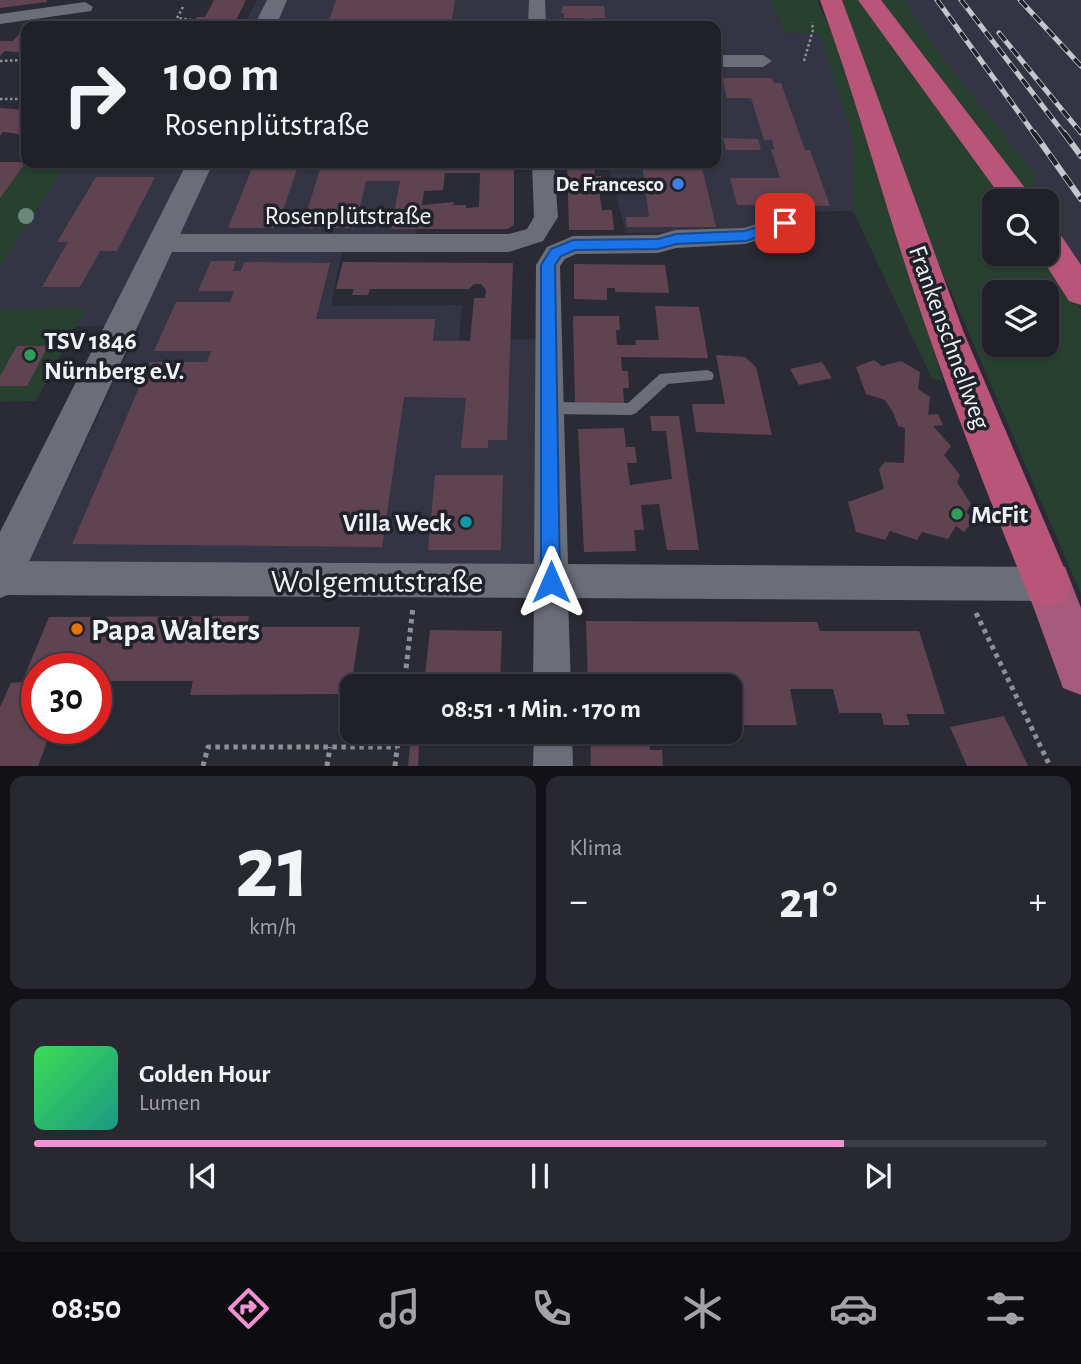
<!DOCTYPE html>
<html lang="de">
<head>
<meta charset="utf-8">
<style>
	body { margin:0; font-family:"Alegreya Sans",sans-serif; background:#282830; color:#f1f3f6; height:100vh; display:flex; flex-direction:column; font-size:26px; white-space:nowrap }
	* { box-sizing:border-box; margin:0 }
	p { font-size:23px; color:#a2a3a8 }
	.icon { flex:none; width:38px; height:38px; fill:none; stroke:currentColor; stroke-width:2; stroke-linecap:round; stroke-linejoin:round }
	.map { position:relative; height:766px; overflow:hidden }
	.side { display:flex; flex-direction:column; gap:10px; padding:10px; background:#121216; flex:1 }
	.side>* { flex:none }
	.guide { position:absolute; left:21px; top:21px; width:700px; height:147px; border-radius:14px; box-shadow:0 2px 5px #0004,0 0 0 2px #3d3e45; background:#202028; color:#f1f3f6; overflow:hidden }
	.buttons { position:absolute; left:982px; top:189px; display:grid; gap:14px }
	.buttons a { display:grid; place-items:center; width:77px; height:77px; border-radius:14px; background:#202028; box-shadow:0 2px 5px #0004,0 0 0 2px #3d3e45; font-size:35px }
	.speed { position:absolute; left:21px; top:653px; display:flex; gap:14px; font-size:35px; font-weight:700; text-align:center }
	.speed>* { display:grid; place-content:center; width:91px; height:91px; border-radius:50%; background:#202028; box-shadow:0 2px 5px #0004,0 0 0 2px #3d3e45; line-height:1 }
	.speed .limit { border:10px solid #d22; background:#fff; color:#111 }
	.pin { position:absolute; display:grid; place-items:center; width:60px; height:60px; color:#fff; margin:-30px; border-radius:14px; box-shadow:0 4px 10px #0006 }
	.me { position:absolute; width:77px; margin:-38px; rotate:0deg; stroke-linejoin:round; filter:drop-shadow(0 0 5px #0008) }
	.turn { display:flex; align-items:center; gap:24px; height:147px; padding:0 28px; font-size:32px }
	.turn .icon { width:91px; height:91px; stroke-width:2.5 }
	.turn b { display:block; font-size:49px; line-height:60px }
	.big { font-size:52px; font-weight:700; line-height:1.1 }
	.side .widget { flex:1; display:flex; flex-direction:column; justify-content:center; gap:10px; min-width:0; padding:0 24px; border-radius:14px; background:#282830 }
	.side .dial { align-items:center; gap:0 }
	.dial b { font-size:91px; line-height:1 }
	.song { display:flex; align-items:center; gap:21px }
	.cover { width:84px; height:84px; border-radius:10px; background:linear-gradient(135deg,hsl(130 70% 55%),hsl(170 70% 35%)) }
	.played { height:7px; border-radius:4px; background:linear-gradient(90deg,#f391d6 80%,#3d3e45 80%) }
	.keys { display:flex; justify-content:space-around; direction:ltr }
	.heat { display:flex; justify-content:space-between; align-items:center; font-size:38px; direction:ltr }
	.side .tiles { flex:1; display:grid; gap:10px; grid-template-columns:1fr 1fr }
	.widget:last-child { grid-column:span 2 }
	.trip { position:absolute; left:340px; top:674px; width:402px; height:70px; border-radius:14px; background:#202028; box-shadow:0 2px 5px #0004,0 0 0 2px #3d3e45; font-weight:700; line-height:70px; text-align:center }
	.tab-bar { display:flex; height:112px; justify-content:space-around; align-items:center; background:#0d0d10; color:#a2a3a8 }
	.tab-bar .icon { width:49px; height:49px }
	.tab-bar .current { color:#f391d6 }
	.tab-bar b { font-size:32px; color:#f1f3f6 }
	.map>svg:first-child { display:block }
</style>
</head>
<body>
<div class="map">
<svg width="1081" height="766" viewBox="0 0 1081 766">
	<rect width="100%" height="100%" fill="#2a2b35"/>
	<!-- built -->
	<g fill="#333544">
		<polygon points="257,0 770,0 784,32 819,34 854,141 853,211 797,212 742,231 626,233 609,170 603,163 716,163 716,26 243,26"/>
		<polygon points="904,0 1081,0 1081,271 1047,219 1046,201 1034,201"/>
		<polygon points="0,162 539,163 526,167 425,168 415,240 344,240 331,306 462,305 459,340 540,339 537,576 25,570 141,325 0,329"/>
	</g>
	<!-- green -->
	<g fill="#274030" fill-rule="evenodd">
		<polygon points="770,0 817,0 832,33 943,380 932,379 853,211 854,141 819,34 784,32"/>
		<path d="M838 0H860L1009 201H994V254H1045L1081 310V594L922 224ZM994 292H1046V345H994Z"/>
		<polygon points="874,0 904,0 941,56 1035,174 1033,199"/>
		<polygon points="0,162 67,163 0,267"/>
		<polygon points="86,308 36,401 0,402 0,309"/>
	</g>
	<!-- building -->
	<g fill="#604351" fill-rule="evenodd">
		<polygon points="0,0 47,0 47,2 0,8"/>
		<polygon points="214,0 246,0 233,26 192,26 197,17 205,17"/>
		<polygon points="336,0 455,0 451,26 327,26"/>
		<polygon points="563,6 604,6 605,18 592,18 593,24 585,24 585,18 564,18 564,13 561,13"/>
		<polygon points="21,32 26,32 26,53 5,51 0,56 0,41 13,41"/>
		<polygon points="722,78 772,78 774,83 781,83 805,150 810,150 830,206 737,205 730,178 780,178 771,149 774,149 772,140 764,140 751,98 727,98"/>
		<polygon points="0,108 26,110 26,135 3,132 0,136"/>
		<polygon points="723,138 758,139 761,150 726,150"/>
		<polygon points="0,162 26,162 0,198"/>
		<path d="M325 163H514V225L507 229H391L400 181H366L355 228H302L321 166ZM445 173H480L479 207 466 208V205H453L454 202 422 205 424 191 443 190Z"/>
		<polygon points="567,163 594,163 595,176 601,176 602,183 598,184 602,210 612,210 614,230 569,230"/>
		<polygon points="642,163 701,163 716,227 627,227 626,217 649,217"/>
		<polygon points="253,166 298,166 277,228 228,228"/>
		<polygon points="96,177 155,177 117,251 100,251 80,287 42,287 68,242 57,242"/>
		<polygon points="211,261 236,261 233,271 241,271 244,262 330,263 316,319 435,319 433,341 470,341 474,298 485,298 486,290 481,284 474,284 469,289 370,289 368,295 352,295 354,289 336,289 343,262 513,263 507,440 488,440 488,448 461,448 466,398 404,397 382,547 72,544 150,362 207,362 211,351 154,351 176,302 230,302 234,291 198,291"/>
		<polygon points="574,264 665,265 669,293 615,292 615,288 607,288 607,300 574,299"/>
		<polygon points="655,306 699,307 708,358 621,357 622,371 628,371 629,388 623,388 624,403 575,403 573,316 619,316 620,330 616,330 617,345 636,345 635,340 659,340"/>
		<polygon points="17,346 48,346 27,386 0,386 0,376"/>
		<polygon points="716,355 745,357 756,367 772,435 696,432 692,404 725,404"/>
		<polygon points="874,360 882,366 901,361 920,372 918,389 930,397 928,415 938,414 943,425 933,426 951,446 944,455 960,475 957,482 971,504 966,512 974,520 964,532 956,526 948,539 922,532 917,540 890,531 885,540 856,532 848,502 884,489 879,469 885,462 904,463 905,428 898,426 894,414 885,400 866,394 856,367"/>
		<polygon points="822,362 832,378 799,385 790,369"/>
		<polygon points="650,416 679,416 699,550 667,550 659,504 641,505 644,530 634,530 636,551 584,552 578,429 624,428 626,447 635,447 637,463 627,463 630,485 672,479 666,431 652,431"/>
		<polygon points="435,475 503,475 501,550 428,550"/>
		<polygon points="249,616 247,627 360,627 350,694 190,695 193,681 96,681 96,668 37,668 37,728 52,728 38,766 0,766 0,707 11,683 22,682 49,617"/>
		<polygon points="586,621 817,622 820,631 919,631 945,714 906,714 910,725 884,725 881,713 839,713 833,689 790,689 797,725 740,725 734,688 730,686 674,686 673,678 641,677 641,686 588,686"/>
		<polygon points="430,630 502,631 500,686 424,686"/>
		<polygon points="1004,716 1028,766 967,766 950,727"/>
		<polygon points="420,732 498,732 498,736 419,736"/>
		<polygon points="590,732 645,732 645,737 649,737 650,750 662,750 663,766 591,766"/>
		<polygon points="410,746 419,746 418,766 408,766"/>
	</g>
	<g fill="none" stroke-linecap="round" stroke-linejoin="round">
		<!-- path-far1 -->
		<g stroke="#8e8f97" stroke-width="2.5" stroke-dasharray="2.5 2.5" stroke-linecap="butt">
			<polyline points="183,7 177,18 191,20 187,26"/>
			<polyline points="0,61 26,60"/>
			<polyline points="804,61 813,30 812,22"/>
			<polyline points="0,99 26,99"/>
		</g>
		<!-- path -->
		<g stroke="#8e8f97" stroke-width="5" stroke-dasharray="4.5 4.5" stroke-linecap="butt">
			<polyline points="976,613 1050,766"/>
			<polyline points="404,686 413,607"/>
			<polyline points="203,766 208,747 397,747"/>
			<polyline points="327,766 330,747"/>
			<polyline points="395,766 399,732"/>
		</g>
		<!-- service -->
		<polygon fill="#6b6d78" fill-rule="evenodd" points="707,370 712,372 714,376 712,380 668,384 636,413 631,415 549,414 544,412 542,408 544,404 549,402 628,403 660,374"/>
		<!-- minor -->
		<g fill="#6b6d78" fill-rule="evenodd">
			<polygon points="529,0 545,0 546,26 528,26"/>
			<polygon points="85,2 93,7 91,11 0,24 0,14"/>
			<polygon points="716,55 763,55 772,61 763,67 716,67"/>
			<polygon points="532,163 554,163 558,217 543,241 509,252 161,252 153,249 149,243 153,237 161,234 509,234 527,229 534,217"/>
			<polygon points="785,215 793,217 797,223 793,229 745,244 676,248 658,253 576,254 565,259 560,266 568,564 1048,567 1060,572 1065,584 1060,596 1048,601 568,598 571,686 533,686 534,598 0,595 0,561 534,564 536,265 547,247 573,236 658,235 676,230 744,228"/>
			<polygon points="534,732 572,732 573,766 533,766"/>
		</g>
		<!-- tertiary -->
		<g fill="#6b6d78" fill-rule="evenodd">
			<polygon points="267,0 287,0 276,26 254,26"/>
			<polygon points="187,163 213,163 15,592 0,598 0,532"/>
		</g>
		<!-- primary -->
		<polygon fill="#a65b7a" fill-rule="evenodd" points="1048,561 1065,567 1081,608 1081,695 1063,688 1025,584 1031,567"/>
		<!-- trunk -->
		<g fill="#ba557a" fill-rule="evenodd">
			<path d="M820 0H842L964 333 1071 584 1065 601 1048 607 1031 601C990 501 950 400 916 298 883 199 856 98 820 0Z"/>
			<polygon points="858,0 881,0 1035,201 1004,201"/>
			<polygon points="1046,227 1058,231 1081,265 1081,305 1069,301 1039,254 1046,254"/>
		</g>
		<!-- rail-far1 casing -->
		<g stroke="#c5c6cd" stroke-width="5">
			<g id="rail-far1">
				<polyline points="937,0 1035,135"/>
				<polyline points="961,0 1065,135"/>
				<polyline points="1020,0 1081,66"/>
				<polyline points="999,33 1081,133"/>
			</g>
		</g>
		<!-- rail casing -->
		<g stroke="#c5c6cd" stroke-width="6">
			<g id="rail">
				<polyline points="1034,133 1081,199"/>
				<polyline points="1064,133 1081,156"/>
			</g>
		</g>
		<!-- rail-far1 -->
		<use href="#rail-far1" stroke="#20222b" stroke-width="3.5" stroke-dasharray="10" stroke-linecap="butt"/>
		<!-- rail -->
		<use href="#rail" stroke="#20222b" stroke-width="4.5" stroke-dasharray="13" stroke-linecap="butt"/>
	</g>
	<!-- trees -->
	<circle fill="#6b897a" cx="26" cy="216" r="8"/>
	<!-- route -->
	<polygon fill="#1a73e8" stroke="#114b97" stroke-width="2" points="785,218 789,220 789,226 746,241 676,244 658,249 575,250 561,256 555,265 560,582 558,589 551,592 544,589 541,582 541,265 551,249 573,240 658,239 676,234 745,231"/>
	<!-- markers -->
	<circle fill="#3f7fe0" stroke="#20222b" stroke-width="2.5" cx="678" cy="184" r="7"/>
	<g fill="#2e9e5b" stroke="#20222b" stroke-width="2.5">
		<circle cx="30" cy="355" r="7"/>
		<circle cx="957" cy="514" r="7"/>
	</g>
	<circle fill="#0f9aa8" stroke="#20222b" stroke-width="2.5" cx="466" cy="522" r="7"/>
	<circle fill="#e8710a" stroke="#20222b" stroke-width="2.5" cx="77" cy="629" r="7"/>
	<g text-anchor="middle" stroke-width="7" stroke-linejoin="round" paint-order="stroke">
		<!-- far-poi labels -->
		<g font-size="21" font-weight="bold" fill="#f1f2f8" stroke="#20222b" text-anchor="end">
			<text x="664" y="191">De Francesco</text>
		</g>
		<!-- street labels -->
		<g font-size="26" fill="#f1f2f8" stroke="#20222b">
			<text x="348" y="224">Rosenplütstraße</text>
			<text transform="translate(950 337) rotate(70)" y="9">Frankenschnellweg</text>
		</g>
		<!-- poi labels -->
		<g font-size="26" font-weight="bold" fill="#f1f2f8" stroke="#20222b" text-anchor="start">
			<text x="44" y="349">TSV 1846<tspan x="44" dy="30">Nürnberg e.V.</tspan></text>
			<text x="971" y="523">McFit</text>
			<text x="452" y="531" text-anchor="end">Villa Weck</text>
		</g>
		<!-- near-street labels -->
		<g font-size="32" fill="#f1f2f8" stroke="#20222b">
			<text x="377" y="592">Wolgemutstraße</text>
		</g>
		<!-- near-poi labels -->
		<g font-size="32" font-weight="bold" fill="#f1f2f8" stroke="#20222b" text-anchor="start">
			<text x="91" y="640">Papa Walters</text>
		</g>
	</g>
</svg>
<div class="buttons">
<a><svg class="icon" aria-label="search" viewBox="0 0 24 24"><circle cx="10" cy="10" r="6"/><path d="M15 15l6 6"/></svg></a>
<a><svg class="icon" aria-label="layers" viewBox="0 0 24 24"><path d="M12 4l9 5-9 5-9-5zM3 14l9 5 9-5"/></svg></a>
</div>
<div class="speed"><div class="limit">30</div></div>
<div class="pin" style="left:785px;top:223px;background:#d93025"><svg class="icon" aria-label="arrive" viewBox="0 0 24 24"><path d="M6 21V4h12l-3 4 3 4H6"/></svg></div>
<svg class="me" style="left:551px;top:582px" viewBox="-20 -20 40 40"><path d="M0-17L14 15 0 8-14 15z" fill="#1a73e8" stroke="#fff" stroke-width="4"/></svg>
<div class="trip">08:51 · 1 Min. · 170 m</div>
<div class="guide">
<div class="turn"><svg class="icon" aria-label="right" viewBox="0 0 24 24"><path d="M7 20v-9h11M14 6l5 5-5 5"/></svg><div><b>100 m</b>Rosenplütstraße</div></div>
</div>
</div>
<section class="side">
<div class="tiles">
<div class="widget dial"><b>21</b><p>km/h</p></div>
<div class="widget"><p>Klima</p>
<div class="heat"><a>−</a><b class="big">21°</b><a>+</a></div>
</div>
<div class="widget">
<div class="song"><i class="cover"></i><div><b>Golden Hour</b><p>Lumen</p></div></div>
<div class="played"></div>
<div class="keys"><svg class="icon" aria-label="previous" viewBox="0 0 24 24"><path d="M18 5L8 12l10 7zM5 5v14"/></svg><svg class="icon" aria-label="pause" viewBox="0 0 24 24"><path d="M8 5v14M16 5v14"/></svg><svg class="icon" aria-label="next" viewBox="0 0 24 24"><path d="M6 5l10 7-10 7zM19 5v14"/></svg></div>
</div>
</div>
</section>
<nav class="tab-bar">
<b>08:50</b>
<svg class="icon current" aria-label="directions" viewBox="0 0 24 24"><path d="M12 3l9 9-9 9-9-9zM9 14v-3h6M13 9l2 2-2 2"/></svg>
<svg class="icon" aria-label="music" viewBox="0 0 24 24"><path d="M9 18V5l10-2v13"/><circle cx="6" cy="18" r="3"/><circle cx="16" cy="16" r="3"/></svg>
<svg class="icon" aria-label="phone" viewBox="0 0 24 24"><path d="M5 4h4l2 5-3 2q2 4 5 5l2-3 5 2v4C11 20 4 13 5 4z"/></svg>
<svg class="icon" aria-label="climate" viewBox="0 0 24 24"><path d="M12 3v18M4 7l16 10M4 17L20 7"/></svg>
<svg class="icon" aria-label="car" viewBox="0 0 24 24"><path d="M5 17H2v-5l4-1 3-4h7l3 4 3 1v5h-3M9 17h6M6 11h13"/><circle cx="7" cy="17" r="2"/><circle cx="17" cy="17" r="2"/></svg>
<svg class="icon" aria-label="filters" viewBox="0 0 24 24"><path d="M4 7h16M4 17h16"/><circle cx="9" cy="7" r="2"/><circle cx="15" cy="17" r="2"/></svg>
</nav>
</body>
</html>
